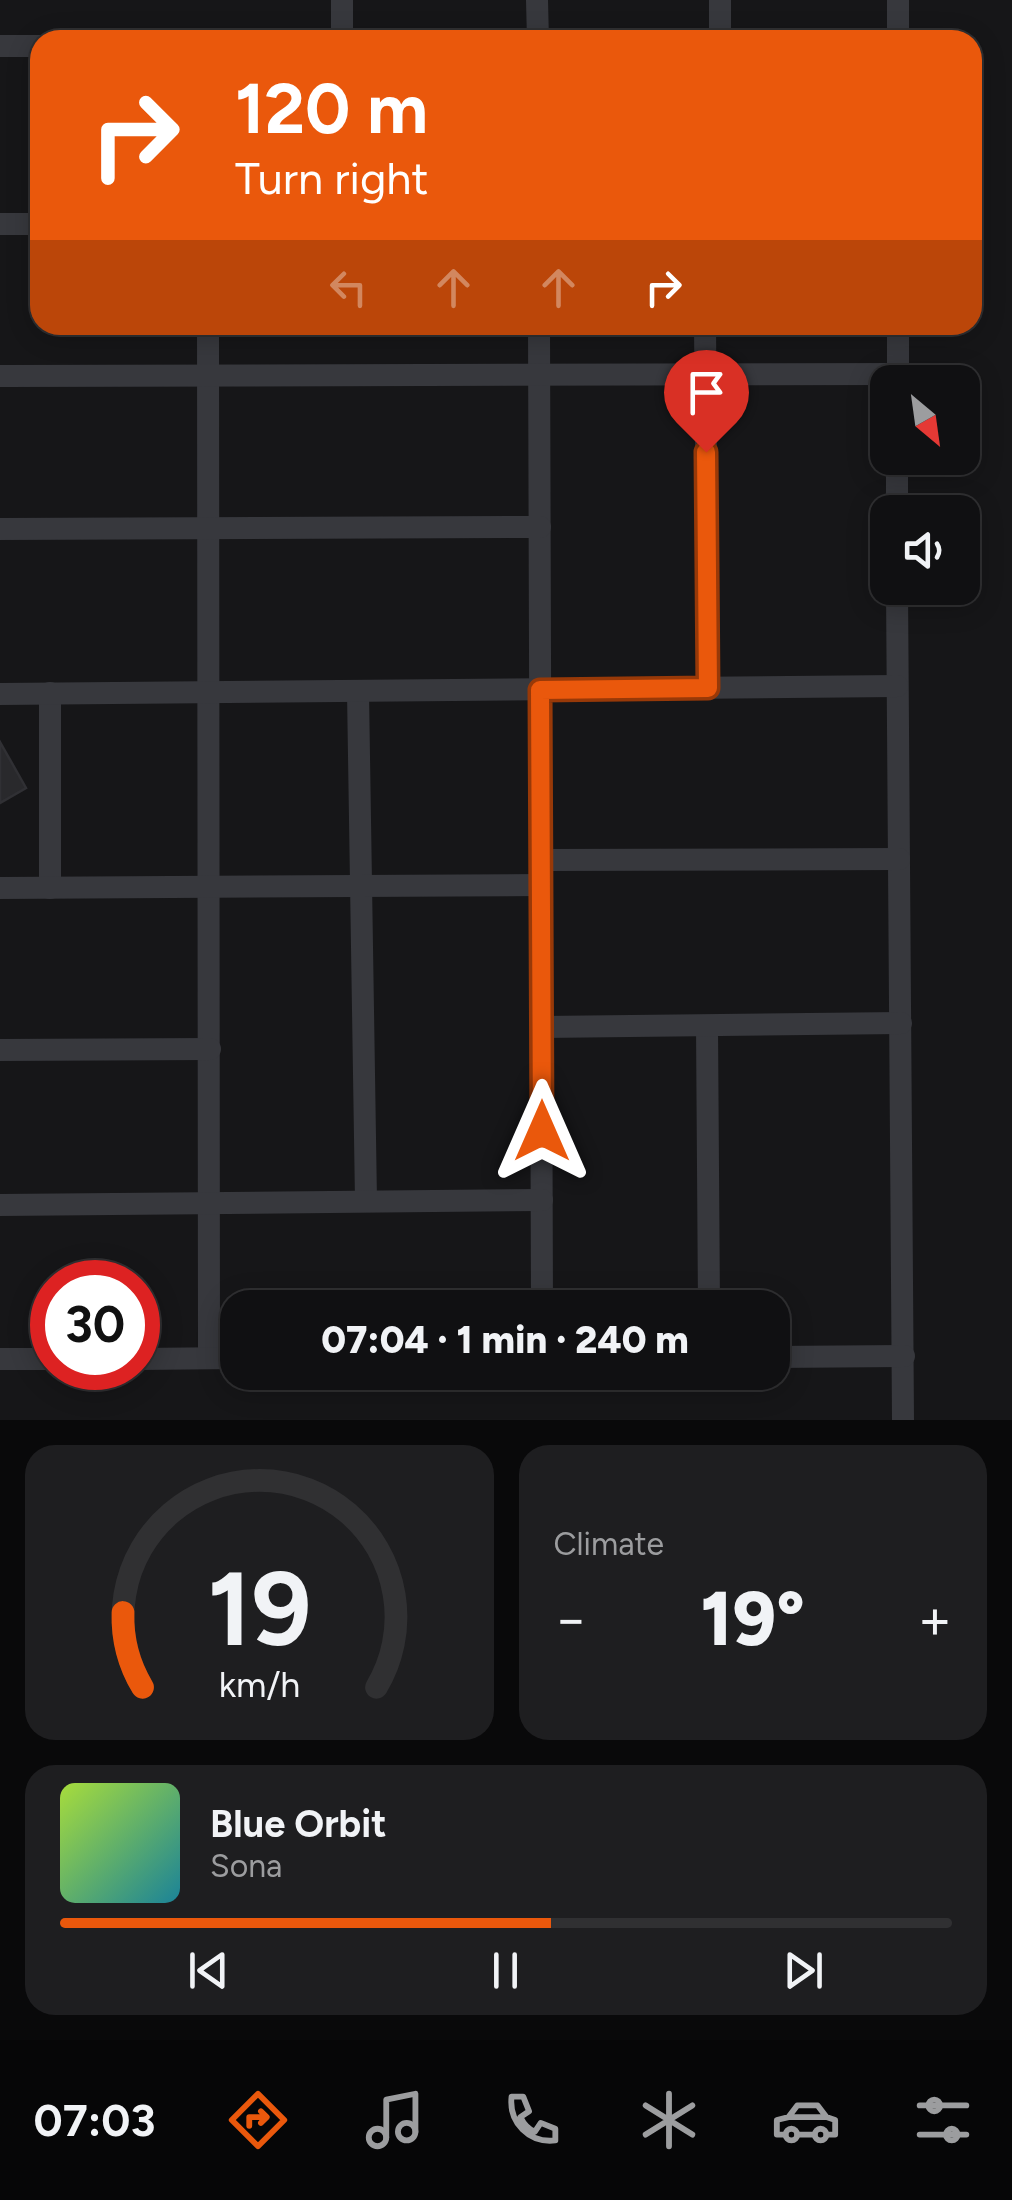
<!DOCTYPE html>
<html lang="en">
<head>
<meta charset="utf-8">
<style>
	body { margin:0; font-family:Figtree,sans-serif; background:#1e1e20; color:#f1f3f6; height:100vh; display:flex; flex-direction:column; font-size:38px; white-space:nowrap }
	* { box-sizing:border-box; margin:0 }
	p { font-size:32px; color:#9c9d9f }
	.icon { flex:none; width:55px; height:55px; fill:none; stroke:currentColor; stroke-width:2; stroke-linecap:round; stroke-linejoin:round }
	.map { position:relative; height:1420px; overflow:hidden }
	.side { display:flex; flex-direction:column; gap:25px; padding:25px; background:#09090a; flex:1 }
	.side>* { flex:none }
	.guide { position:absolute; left:30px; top:30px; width:952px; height:305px; border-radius:30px; box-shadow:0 5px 25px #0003,0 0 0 2px #303032; background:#ea580c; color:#fff; overflow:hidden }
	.needle { width:65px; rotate:151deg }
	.controls { position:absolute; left:870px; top:365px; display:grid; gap:20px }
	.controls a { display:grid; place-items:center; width:110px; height:110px; border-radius:20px; background:#101012; box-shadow:0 5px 25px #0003,0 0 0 2px #303032; font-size:50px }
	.speed { position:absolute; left:30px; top:1260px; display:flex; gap:20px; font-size:50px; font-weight:700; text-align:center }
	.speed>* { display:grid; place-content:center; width:130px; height:130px; border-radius:50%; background:#101012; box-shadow:0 5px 25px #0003,0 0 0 2px #303032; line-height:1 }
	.speed .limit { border:15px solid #d22; background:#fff; color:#111 }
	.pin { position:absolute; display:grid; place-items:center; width:85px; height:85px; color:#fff; margin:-102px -42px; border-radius:50% 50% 50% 0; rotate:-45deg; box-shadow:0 0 10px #0007 }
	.pin .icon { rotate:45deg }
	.me { position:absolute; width:110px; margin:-55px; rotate:0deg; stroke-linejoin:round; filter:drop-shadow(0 0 8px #0008) }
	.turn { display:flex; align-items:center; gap:35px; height:210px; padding:0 40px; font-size:45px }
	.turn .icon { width:130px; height:130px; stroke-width:2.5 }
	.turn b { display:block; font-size:70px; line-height:85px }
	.lanes { display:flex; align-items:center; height:95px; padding:0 40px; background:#0003; justify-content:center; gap:50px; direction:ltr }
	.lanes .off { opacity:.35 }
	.big { font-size:75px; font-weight:800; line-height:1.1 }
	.side .tile { flex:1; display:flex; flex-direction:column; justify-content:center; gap:15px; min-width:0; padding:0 35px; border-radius:30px; background:#1e1e20 }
	.side .dial { align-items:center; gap:0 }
	.dial svg { height:260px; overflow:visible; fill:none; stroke:#303032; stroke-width:7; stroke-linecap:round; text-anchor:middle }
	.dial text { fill:#f1f3f6; stroke:none }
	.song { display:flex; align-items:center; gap:30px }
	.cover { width:120px; height:120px; border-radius:15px; background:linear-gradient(135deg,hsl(80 70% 55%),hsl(190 70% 35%)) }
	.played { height:10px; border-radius:5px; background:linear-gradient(90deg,#ea580c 55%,#303032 55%) }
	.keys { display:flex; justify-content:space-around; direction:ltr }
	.heat { display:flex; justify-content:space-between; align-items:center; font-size:55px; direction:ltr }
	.side .tiles { flex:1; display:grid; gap:25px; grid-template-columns:1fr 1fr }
	.tile:last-child { grid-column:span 2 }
	.trip { position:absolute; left:220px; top:1290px; width:570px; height:100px; border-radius:30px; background:#101012; box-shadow:0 5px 25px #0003,0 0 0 2px #303032; font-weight:800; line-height:100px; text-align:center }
	.dock { display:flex; height:160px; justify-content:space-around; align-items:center; background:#060607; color:#9c9d9f }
	.dock .icon { width:70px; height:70px }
	.dock .on { color:#ea580c }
	.dock b { font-size:45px; color:#f1f3f6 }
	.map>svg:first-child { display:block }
</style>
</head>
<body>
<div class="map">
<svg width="1012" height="1420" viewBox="0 0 1012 1420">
	<rect width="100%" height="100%" fill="#161618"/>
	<!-- building -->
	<polygon fill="#29292c" stroke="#303034" stroke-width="2.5" points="0,742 26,788 0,803"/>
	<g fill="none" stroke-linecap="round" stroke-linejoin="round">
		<!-- minor -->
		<g stroke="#37383d" stroke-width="22">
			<polyline points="342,0 342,40"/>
			<polyline points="537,0 538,40"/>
			<polyline points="898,0 898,40"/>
			<polyline points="720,40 720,0"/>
			<polyline points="0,46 40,46"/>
			<polyline points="0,224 40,224"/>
			<polyline points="208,325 209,1358"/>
			<polyline points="539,325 542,1308"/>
			<polyline points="705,325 708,687"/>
			<polyline points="0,376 898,374"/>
			<polyline points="898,382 898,325"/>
			<polyline points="897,512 897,458"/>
			<polyline points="0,529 540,527"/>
			<polyline points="897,588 903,1420"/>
			<polyline points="358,692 366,1201"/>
			<polyline points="50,693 50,888"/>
			<polyline points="0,694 897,686"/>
			<polyline points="541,860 899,859"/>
			<polyline points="0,888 542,885"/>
			<polyline points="707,1026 709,1308"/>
			<polyline points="542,1027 901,1023"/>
			<polyline points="0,1050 210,1049"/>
			<polyline points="0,1205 542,1200"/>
			<polyline points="772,1357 904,1356"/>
			<polyline points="0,1359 52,1359"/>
			<polyline points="138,1359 238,1358"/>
		</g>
	</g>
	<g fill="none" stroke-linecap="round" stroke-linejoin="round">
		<!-- route casing -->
		<g stroke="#983908" stroke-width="25">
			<polyline id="route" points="542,1131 540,690 708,688 706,452"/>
		</g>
		<!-- route -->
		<use href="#route" stroke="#ea580c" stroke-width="18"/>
	</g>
</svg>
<div class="controls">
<a><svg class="needle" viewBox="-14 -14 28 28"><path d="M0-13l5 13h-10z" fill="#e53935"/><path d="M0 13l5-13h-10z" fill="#9c9d9f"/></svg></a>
<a><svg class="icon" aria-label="sound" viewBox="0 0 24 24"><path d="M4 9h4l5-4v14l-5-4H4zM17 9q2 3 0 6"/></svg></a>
</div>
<div class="speed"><div class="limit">30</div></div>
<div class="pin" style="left:706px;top:452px;background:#d93025"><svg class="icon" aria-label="arrive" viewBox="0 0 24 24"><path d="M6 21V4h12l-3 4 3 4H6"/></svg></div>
<svg class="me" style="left:542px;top:1131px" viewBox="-20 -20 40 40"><path d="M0-17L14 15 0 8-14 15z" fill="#ea580c" stroke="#fff" stroke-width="4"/></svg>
<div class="trip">07:04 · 1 min · 240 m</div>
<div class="guide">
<div class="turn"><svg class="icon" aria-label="right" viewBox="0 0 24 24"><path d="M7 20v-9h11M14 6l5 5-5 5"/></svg><div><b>120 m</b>Turn right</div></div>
<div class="lanes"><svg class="icon off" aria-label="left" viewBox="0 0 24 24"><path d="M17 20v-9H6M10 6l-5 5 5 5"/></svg><svg class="icon off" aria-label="ahead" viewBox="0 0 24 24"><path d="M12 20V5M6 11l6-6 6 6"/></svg><svg class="icon off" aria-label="ahead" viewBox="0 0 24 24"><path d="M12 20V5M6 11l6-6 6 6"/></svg><svg class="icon" aria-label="right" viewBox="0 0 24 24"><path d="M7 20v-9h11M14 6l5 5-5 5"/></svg></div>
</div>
</div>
<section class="side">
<div class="tiles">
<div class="tile dial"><svg viewBox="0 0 100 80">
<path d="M14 69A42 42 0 1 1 86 69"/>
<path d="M14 69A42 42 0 0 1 8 46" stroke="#ea580c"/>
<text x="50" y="56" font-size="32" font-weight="700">19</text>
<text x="50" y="72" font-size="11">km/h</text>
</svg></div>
<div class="tile"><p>Climate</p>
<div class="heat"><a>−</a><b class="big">19°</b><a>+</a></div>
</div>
<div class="tile">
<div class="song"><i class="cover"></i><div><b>Blue Orbit</b><p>Sona</p></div></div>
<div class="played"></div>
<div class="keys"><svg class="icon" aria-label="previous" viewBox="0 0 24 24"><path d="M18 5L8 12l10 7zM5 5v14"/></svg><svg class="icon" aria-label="pause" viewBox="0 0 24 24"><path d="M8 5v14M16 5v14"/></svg><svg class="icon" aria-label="next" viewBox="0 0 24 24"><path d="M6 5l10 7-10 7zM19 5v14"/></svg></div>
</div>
</div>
</section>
<nav class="dock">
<b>07:03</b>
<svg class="icon on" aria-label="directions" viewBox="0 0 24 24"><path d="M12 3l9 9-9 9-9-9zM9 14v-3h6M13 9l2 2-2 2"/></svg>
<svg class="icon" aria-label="music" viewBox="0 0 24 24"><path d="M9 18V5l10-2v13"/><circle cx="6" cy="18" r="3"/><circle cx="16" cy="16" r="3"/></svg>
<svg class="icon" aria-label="phone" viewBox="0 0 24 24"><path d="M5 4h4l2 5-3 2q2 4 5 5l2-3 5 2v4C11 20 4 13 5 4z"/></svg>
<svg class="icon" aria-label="climate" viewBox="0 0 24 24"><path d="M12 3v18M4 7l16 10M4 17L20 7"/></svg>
<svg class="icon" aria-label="car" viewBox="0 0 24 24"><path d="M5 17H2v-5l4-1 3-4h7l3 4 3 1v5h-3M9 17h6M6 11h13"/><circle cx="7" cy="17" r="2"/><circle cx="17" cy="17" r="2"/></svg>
<svg class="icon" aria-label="filters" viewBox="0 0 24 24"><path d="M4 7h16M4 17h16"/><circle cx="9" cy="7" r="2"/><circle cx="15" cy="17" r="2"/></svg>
</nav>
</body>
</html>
